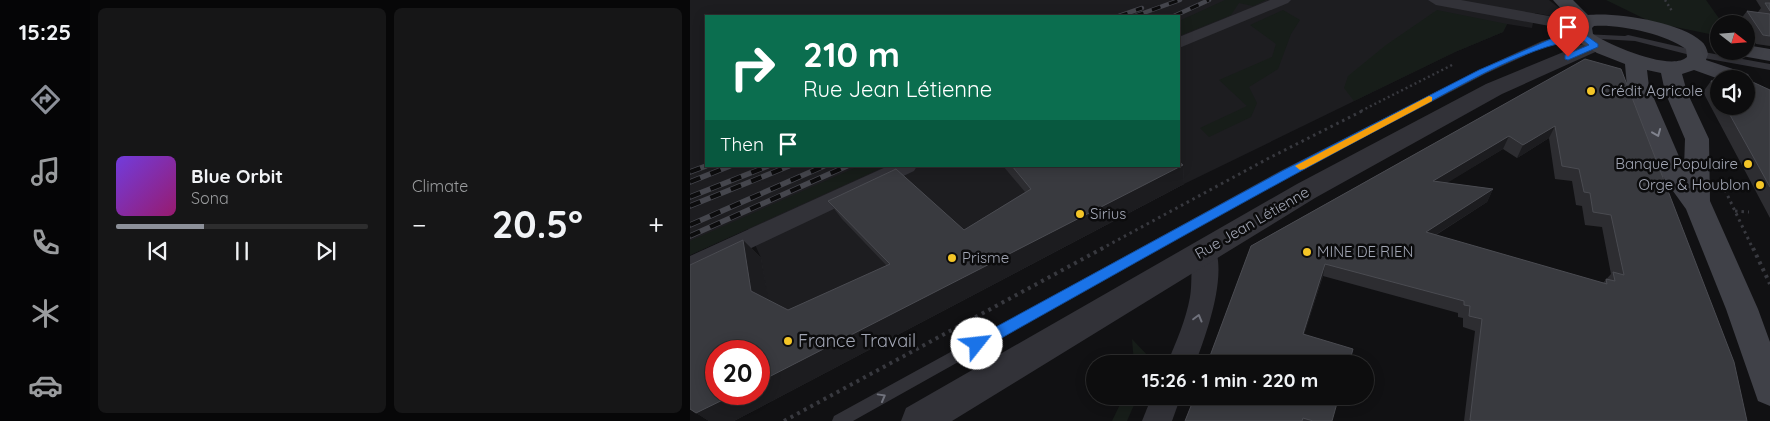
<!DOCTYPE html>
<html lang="en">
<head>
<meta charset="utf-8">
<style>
	body { margin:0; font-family:Quicksand,sans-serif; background:#161617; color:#f1f3f6; height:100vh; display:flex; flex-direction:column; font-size:19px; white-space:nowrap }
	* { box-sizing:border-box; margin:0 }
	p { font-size:16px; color:#9a9c9e }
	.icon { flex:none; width:28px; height:28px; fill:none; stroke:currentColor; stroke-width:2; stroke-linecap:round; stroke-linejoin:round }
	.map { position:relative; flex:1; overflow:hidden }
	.panel { display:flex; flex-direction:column; gap:8px; padding:8px; background:#070708; width:600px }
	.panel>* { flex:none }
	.guide { position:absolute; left:15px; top:15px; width:475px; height:152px; border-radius:0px; box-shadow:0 2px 12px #0003,0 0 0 1px #2d2d2e; background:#0b6e4f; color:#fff; overflow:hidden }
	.needle { width:32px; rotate:107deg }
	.fabs { position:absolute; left:1020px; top:15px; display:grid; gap:10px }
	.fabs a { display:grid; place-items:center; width:45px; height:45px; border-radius:50%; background:#0d0d0e; box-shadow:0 2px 12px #0003,0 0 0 1px #2d2d2e; font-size:25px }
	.speed { position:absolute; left:15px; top:340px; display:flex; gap:10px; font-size:25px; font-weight:700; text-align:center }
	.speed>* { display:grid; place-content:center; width:65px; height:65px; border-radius:50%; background:#0d0d0e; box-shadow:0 2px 12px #0003,0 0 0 1px #2d2d2e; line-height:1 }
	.speed .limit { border:8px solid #d22; background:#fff; color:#111 }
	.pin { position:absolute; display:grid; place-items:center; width:42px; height:42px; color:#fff; margin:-51px -21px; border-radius:50% 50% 50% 0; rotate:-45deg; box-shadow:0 0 5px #0007 }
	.pin .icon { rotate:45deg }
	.me { position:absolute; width:55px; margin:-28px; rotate:61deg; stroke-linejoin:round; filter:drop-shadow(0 0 4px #0008) }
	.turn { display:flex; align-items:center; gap:18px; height:105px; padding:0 15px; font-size:22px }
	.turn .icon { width:65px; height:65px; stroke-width:2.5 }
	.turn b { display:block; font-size:35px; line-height:42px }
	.then { display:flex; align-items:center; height:48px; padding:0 15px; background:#0003; gap:10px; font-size:19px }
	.big { font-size:38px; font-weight:800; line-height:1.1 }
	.panel .widget { flex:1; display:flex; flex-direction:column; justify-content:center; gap:8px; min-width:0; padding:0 18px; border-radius:8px; background:#161617 }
	.song { display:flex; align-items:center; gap:15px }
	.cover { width:60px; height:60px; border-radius:8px; background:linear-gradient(135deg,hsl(260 70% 55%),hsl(320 70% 35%)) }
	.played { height:5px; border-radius:2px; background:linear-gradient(90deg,#8c9099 35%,#2d2d2e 35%) }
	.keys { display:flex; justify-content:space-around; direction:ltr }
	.heat { display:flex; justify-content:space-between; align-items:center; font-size:28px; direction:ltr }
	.panel .tiles { flex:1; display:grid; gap:8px; grid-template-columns:repeat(2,1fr) }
	.trip { position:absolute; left:396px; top:355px; width:288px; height:50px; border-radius:25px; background:#0d0d0e; box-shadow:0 2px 12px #0003,0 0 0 1px #2d2d2e; font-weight:800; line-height:50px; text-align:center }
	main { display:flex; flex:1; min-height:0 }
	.tabs { display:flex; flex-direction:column; width:90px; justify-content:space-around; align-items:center; background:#050506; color:#9a9c9e }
	.tabs .icon { width:35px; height:35px }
	.tabs .on { color:#8c9099 }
	.tabs b { font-size:22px; color:#f1f3f6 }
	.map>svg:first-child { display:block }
</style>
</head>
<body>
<main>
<nav class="tabs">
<b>15:25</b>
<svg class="icon on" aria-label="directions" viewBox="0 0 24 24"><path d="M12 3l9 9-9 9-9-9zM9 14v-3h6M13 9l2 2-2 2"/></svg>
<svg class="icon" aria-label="music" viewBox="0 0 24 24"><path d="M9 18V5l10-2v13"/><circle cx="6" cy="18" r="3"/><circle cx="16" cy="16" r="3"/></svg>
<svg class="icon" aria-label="phone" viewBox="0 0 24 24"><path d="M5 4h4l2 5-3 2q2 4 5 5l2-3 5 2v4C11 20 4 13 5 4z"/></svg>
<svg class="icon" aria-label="climate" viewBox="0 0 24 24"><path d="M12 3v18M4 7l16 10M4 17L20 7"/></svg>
<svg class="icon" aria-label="car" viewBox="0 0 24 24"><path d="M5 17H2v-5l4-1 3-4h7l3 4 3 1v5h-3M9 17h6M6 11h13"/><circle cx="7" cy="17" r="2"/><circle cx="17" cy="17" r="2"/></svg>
</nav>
<section class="panel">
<div class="tiles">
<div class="widget">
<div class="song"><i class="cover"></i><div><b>Blue Orbit</b><p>Sona</p></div></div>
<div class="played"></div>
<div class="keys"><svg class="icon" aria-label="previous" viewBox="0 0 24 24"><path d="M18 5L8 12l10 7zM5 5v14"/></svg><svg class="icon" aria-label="pause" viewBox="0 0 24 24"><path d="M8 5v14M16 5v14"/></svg><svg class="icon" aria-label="next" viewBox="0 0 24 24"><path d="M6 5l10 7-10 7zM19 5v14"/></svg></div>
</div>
<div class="widget"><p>Climate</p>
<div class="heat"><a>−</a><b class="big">20.5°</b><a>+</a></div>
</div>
</div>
</section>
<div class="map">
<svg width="1080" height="421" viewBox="0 0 1080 421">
	<rect width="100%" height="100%" fill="#111113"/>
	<!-- built -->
	<path fill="#1d1d20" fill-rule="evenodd" d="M0 0H859L873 11V15L871 18 845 13 842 28 817 24 813 32 765 52 494 184 245 315 21 421 0 292 71 258 58 229 0 255ZM16 16H489V166H16ZM26 351H69V394H26Z"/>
	<!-- green -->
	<g fill="#171d19">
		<polygon points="535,0 576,0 563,6 549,3 541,15 489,36 489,21"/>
		<polygon points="916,0 1016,0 1033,24 1029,24 1029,36 961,22"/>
		<polygon points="593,10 610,20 601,34 588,69 559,87 567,103 561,117 519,137 510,128 557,106 529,80 582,57 586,44 560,25"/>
		<polygon points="747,10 817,24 813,32 765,52 664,101 654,88 658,76 696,45"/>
		<polygon points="169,166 196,166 0,255 0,241"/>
		<polygon points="442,339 461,359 460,364 444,364"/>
		<polygon points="434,396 448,396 437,421 422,421"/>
	</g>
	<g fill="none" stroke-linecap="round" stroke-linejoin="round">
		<!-- path-far2 -->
		<g stroke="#38393f" stroke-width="2.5" stroke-dasharray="2 3" stroke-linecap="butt">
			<polyline points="975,0 982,11"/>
			<polyline points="671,111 764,64"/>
		</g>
		<!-- path-far1 -->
		<g stroke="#38393f" stroke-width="3" stroke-dasharray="2.5 4" stroke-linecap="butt">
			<polyline points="1035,190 1063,249"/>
			<polyline points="1045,211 1059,212"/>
			<polyline points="411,249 579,158 674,110"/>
		</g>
		<!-- path -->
		<g stroke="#38393f" stroke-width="4" stroke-dasharray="3 4.5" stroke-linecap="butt">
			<polyline points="1063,248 1080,284"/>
			<polyline points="94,421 413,248"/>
		</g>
		<!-- service -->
		<polygon fill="#323238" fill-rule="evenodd" points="893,34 935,36 938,35 1008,51 1080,64 1080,70 1008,57 945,41 893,38 876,39 858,45 795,74 600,176 163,421 142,421 144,416 592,170 789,70 852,41 875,35"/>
		<!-- minor -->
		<g fill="#323238" fill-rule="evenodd">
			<polygon points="580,0 601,0 598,3 489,48 489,37"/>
			<polygon points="738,0 771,0 892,22 900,27 892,32 746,5"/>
			<polygon points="198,166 227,166 224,171 0,277 0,256"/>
			<path d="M515 241 523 243C539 273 516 335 505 364H477C486 342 496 320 500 297 503 280 499 258 507 243Z"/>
			<polygon points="462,396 491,396 482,421 452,421"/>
		</g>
		<!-- tertiary -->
		<polygon fill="#323238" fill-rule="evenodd" points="905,39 912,41 915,45 912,49 812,94 625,198 262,421 211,421 216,408 607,184 796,84"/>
		<!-- secondary -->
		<g fill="#404148" fill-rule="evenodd">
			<path d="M863 0H883L898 15C926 12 990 22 1011 41 1015 44 1017 49 1018 54L1016 60 1058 74 1061 79 1056 84V79H1029L1004 70 992 74 997 92 1019 139 1020 201 1068 309 1080 342V406L1068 401 1036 309 996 209 970 173 937 87 935 64 907 53 886 40 882 27 885 24ZM904 26C930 24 975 34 996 49L997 57C981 72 919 45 903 34L902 28ZM957 70 971 73 975 92 995 139 994 168 959 87Z"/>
			<polygon points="1056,45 1080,49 1080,61 1046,55 1043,51 1056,51"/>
		</g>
		<!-- rail-far1 casing -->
		<g stroke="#45464d" stroke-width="4.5">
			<g id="rail-far1">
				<polyline points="429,16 452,8"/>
				<polyline points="445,16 490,0"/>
				<polyline points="484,16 519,0"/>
			</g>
		</g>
		<!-- rail casing -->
		<g stroke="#45464d" stroke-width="5.5">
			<g id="rail">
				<polyline points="0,172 16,166"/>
				<polyline points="0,182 40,166"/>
				<polyline points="0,197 78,166"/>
				<polyline points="0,206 99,166"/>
				<polyline points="0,225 134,166"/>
				<polyline points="0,236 157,166"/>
			</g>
		</g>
		<!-- rail-far1 -->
		<use href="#rail-far1" stroke="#0c0c0d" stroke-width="3" stroke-dasharray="9" stroke-linecap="butt"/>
		<!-- rail -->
		<use href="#rail" stroke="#0c0c0d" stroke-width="4" stroke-dasharray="11" stroke-linecap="butt"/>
	</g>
	<!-- wall -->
	<g fill="#2d2d31" fill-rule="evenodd">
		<polygon points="1066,0 1080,0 1080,46 1066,44 1056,29 1056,24 1053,24 1050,20 1057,11 1069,13 1068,12 1071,8"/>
		<path d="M895 59 1057 421H774L785 331 773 327V318L768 317V313L633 276 614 334 517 364 561 246ZM859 138 865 179 882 181 886 205 892 206 895 225 912 227 921 274 913 283 746 235 797 202 803 189 756 183 813 149 827 158Z"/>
		<polygon points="1029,80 1029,106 1056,106 1080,90 1080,218 1013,92 1021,81"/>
		<polygon points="493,165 494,184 44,421 19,421 0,409 53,240 71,258 78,300 98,310 197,266 152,219 138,201 274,230 335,192 313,166 489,166"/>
		<polygon points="505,396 642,421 495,421"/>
	</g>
	<!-- shaded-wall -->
	<g fill="#1c1c1f">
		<polygon points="865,126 859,138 827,158 833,145"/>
		<polygon points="819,136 813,149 739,194 743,181"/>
		<polygon points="493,165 494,184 44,421 19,421 6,413 45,394 69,394 69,382"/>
		<polygon points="803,189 797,202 731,244 736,232"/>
		<polygon points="53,240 71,258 80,309 61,291"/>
		<polygon points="635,264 633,276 611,345 613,334"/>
	</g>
	<!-- building -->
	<g fill="#393a3f" stroke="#4a4b51" fill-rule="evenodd">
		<polygon points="1075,3 1080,3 1080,11"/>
		<polygon points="1057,11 1080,14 1080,36 1073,35"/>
		<path d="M895 59 931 69 1044 362 1057 421H782L780 420 792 319 779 316 780 306 774 305V301L635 264 613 334 663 349 659 364H517L561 246ZM865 126 872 166 889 169 894 192 900 193 903 212 921 215 934 275 923 272 925 281 916 279 917 284 736 232 803 189 743 181 819 136 833 145Z"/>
		<polygon points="1051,77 1056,79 1038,79"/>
		<polygon points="1056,79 1080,90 1080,187 1035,106 1056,106"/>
		<polygon points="1029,80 1029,95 1021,81"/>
		<polygon points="489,162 493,165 69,382 69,351 26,351 26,394 45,394 6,413 0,409 0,265 53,240 61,291 98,310 200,264 138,201 206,169 274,230 341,189 322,166 489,166"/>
		<polygon points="505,396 649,396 642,421 623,421 613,418 612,421 495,421"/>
	</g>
	<!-- one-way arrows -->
	<defs><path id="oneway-chevron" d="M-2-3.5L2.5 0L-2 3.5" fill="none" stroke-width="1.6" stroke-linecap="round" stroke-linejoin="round" transform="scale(1.25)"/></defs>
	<use stroke="#80838e" href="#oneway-chevron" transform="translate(967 133) rotate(68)"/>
	<g stroke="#70727c">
		<use href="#oneway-chevron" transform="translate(508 318) rotate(-75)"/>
		<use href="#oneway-chevron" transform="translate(192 397) rotate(-29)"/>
	</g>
	<!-- route -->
	<path fill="#1a73e8" stroke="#114b97" d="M893 33 908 44V47L878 60 875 59V55L899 45 892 39C833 46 759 93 706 120 566 194 429 272 292 349L287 350 282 349 280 344 282 340 592 171 789 70 863 38Z"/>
	<!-- slow -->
	<polygon fill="#f59e0b" points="739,96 742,97 742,101 614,169 610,170 605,166"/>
	<!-- markers -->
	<g fill="#f4c527" stroke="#0c0c0d" stroke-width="2">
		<circle cx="901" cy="91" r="5"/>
		<circle cx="1058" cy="164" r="5"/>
		<circle cx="1070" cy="185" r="5"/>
		<circle cx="390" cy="214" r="5"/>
		<circle cx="617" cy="252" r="5"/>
		<circle cx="262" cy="258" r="5"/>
		<circle cx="98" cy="341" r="5"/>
	</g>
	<g text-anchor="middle" stroke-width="5" stroke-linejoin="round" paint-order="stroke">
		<!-- poi labels -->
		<g font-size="15" fill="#a2a6b4" stroke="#0c0c0d" text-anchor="start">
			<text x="911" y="96">Crédit Agricole</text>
			<text x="1048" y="169" text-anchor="end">Banque Populaire</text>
			<text x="1060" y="190" text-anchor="end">Orge &amp; Houblon</text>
			<text x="400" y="219">Sirius</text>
			<text x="627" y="257">MINE DE RIEN</text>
			<text x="272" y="263">Prisme</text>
		</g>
		<!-- street labels -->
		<g font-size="15" fill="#a2a6b4" stroke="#0c0c0d">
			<text transform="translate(562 223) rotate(-30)" y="5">Rue Jean Létienne</text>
		</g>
		<!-- near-poi labels -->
		<g font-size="18" fill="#a2a6b4" stroke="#0c0c0d" text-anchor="start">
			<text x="108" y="347">France Travail</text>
		</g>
	</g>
</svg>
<div class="fabs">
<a><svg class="needle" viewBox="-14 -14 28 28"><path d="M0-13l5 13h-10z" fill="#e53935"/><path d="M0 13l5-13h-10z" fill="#9a9c9e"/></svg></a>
<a><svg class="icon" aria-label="sound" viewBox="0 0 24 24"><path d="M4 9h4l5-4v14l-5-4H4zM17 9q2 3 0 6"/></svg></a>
</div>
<div class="speed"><div class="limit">20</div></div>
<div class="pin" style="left:878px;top:57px;background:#d93025"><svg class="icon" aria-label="arrive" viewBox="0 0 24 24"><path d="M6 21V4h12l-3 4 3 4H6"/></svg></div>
<svg class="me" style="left:287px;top:344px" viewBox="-20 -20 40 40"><circle r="19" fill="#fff"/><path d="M0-13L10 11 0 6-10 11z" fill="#1a73e8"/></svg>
<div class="trip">15:26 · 1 min · 220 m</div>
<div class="guide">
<div class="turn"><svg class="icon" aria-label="right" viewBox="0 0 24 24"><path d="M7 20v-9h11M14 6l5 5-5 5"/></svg><div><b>210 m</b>Rue Jean Létienne</div></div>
<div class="then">Then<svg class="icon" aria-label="arrive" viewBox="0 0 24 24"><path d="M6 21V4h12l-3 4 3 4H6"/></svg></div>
</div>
</div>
</main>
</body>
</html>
